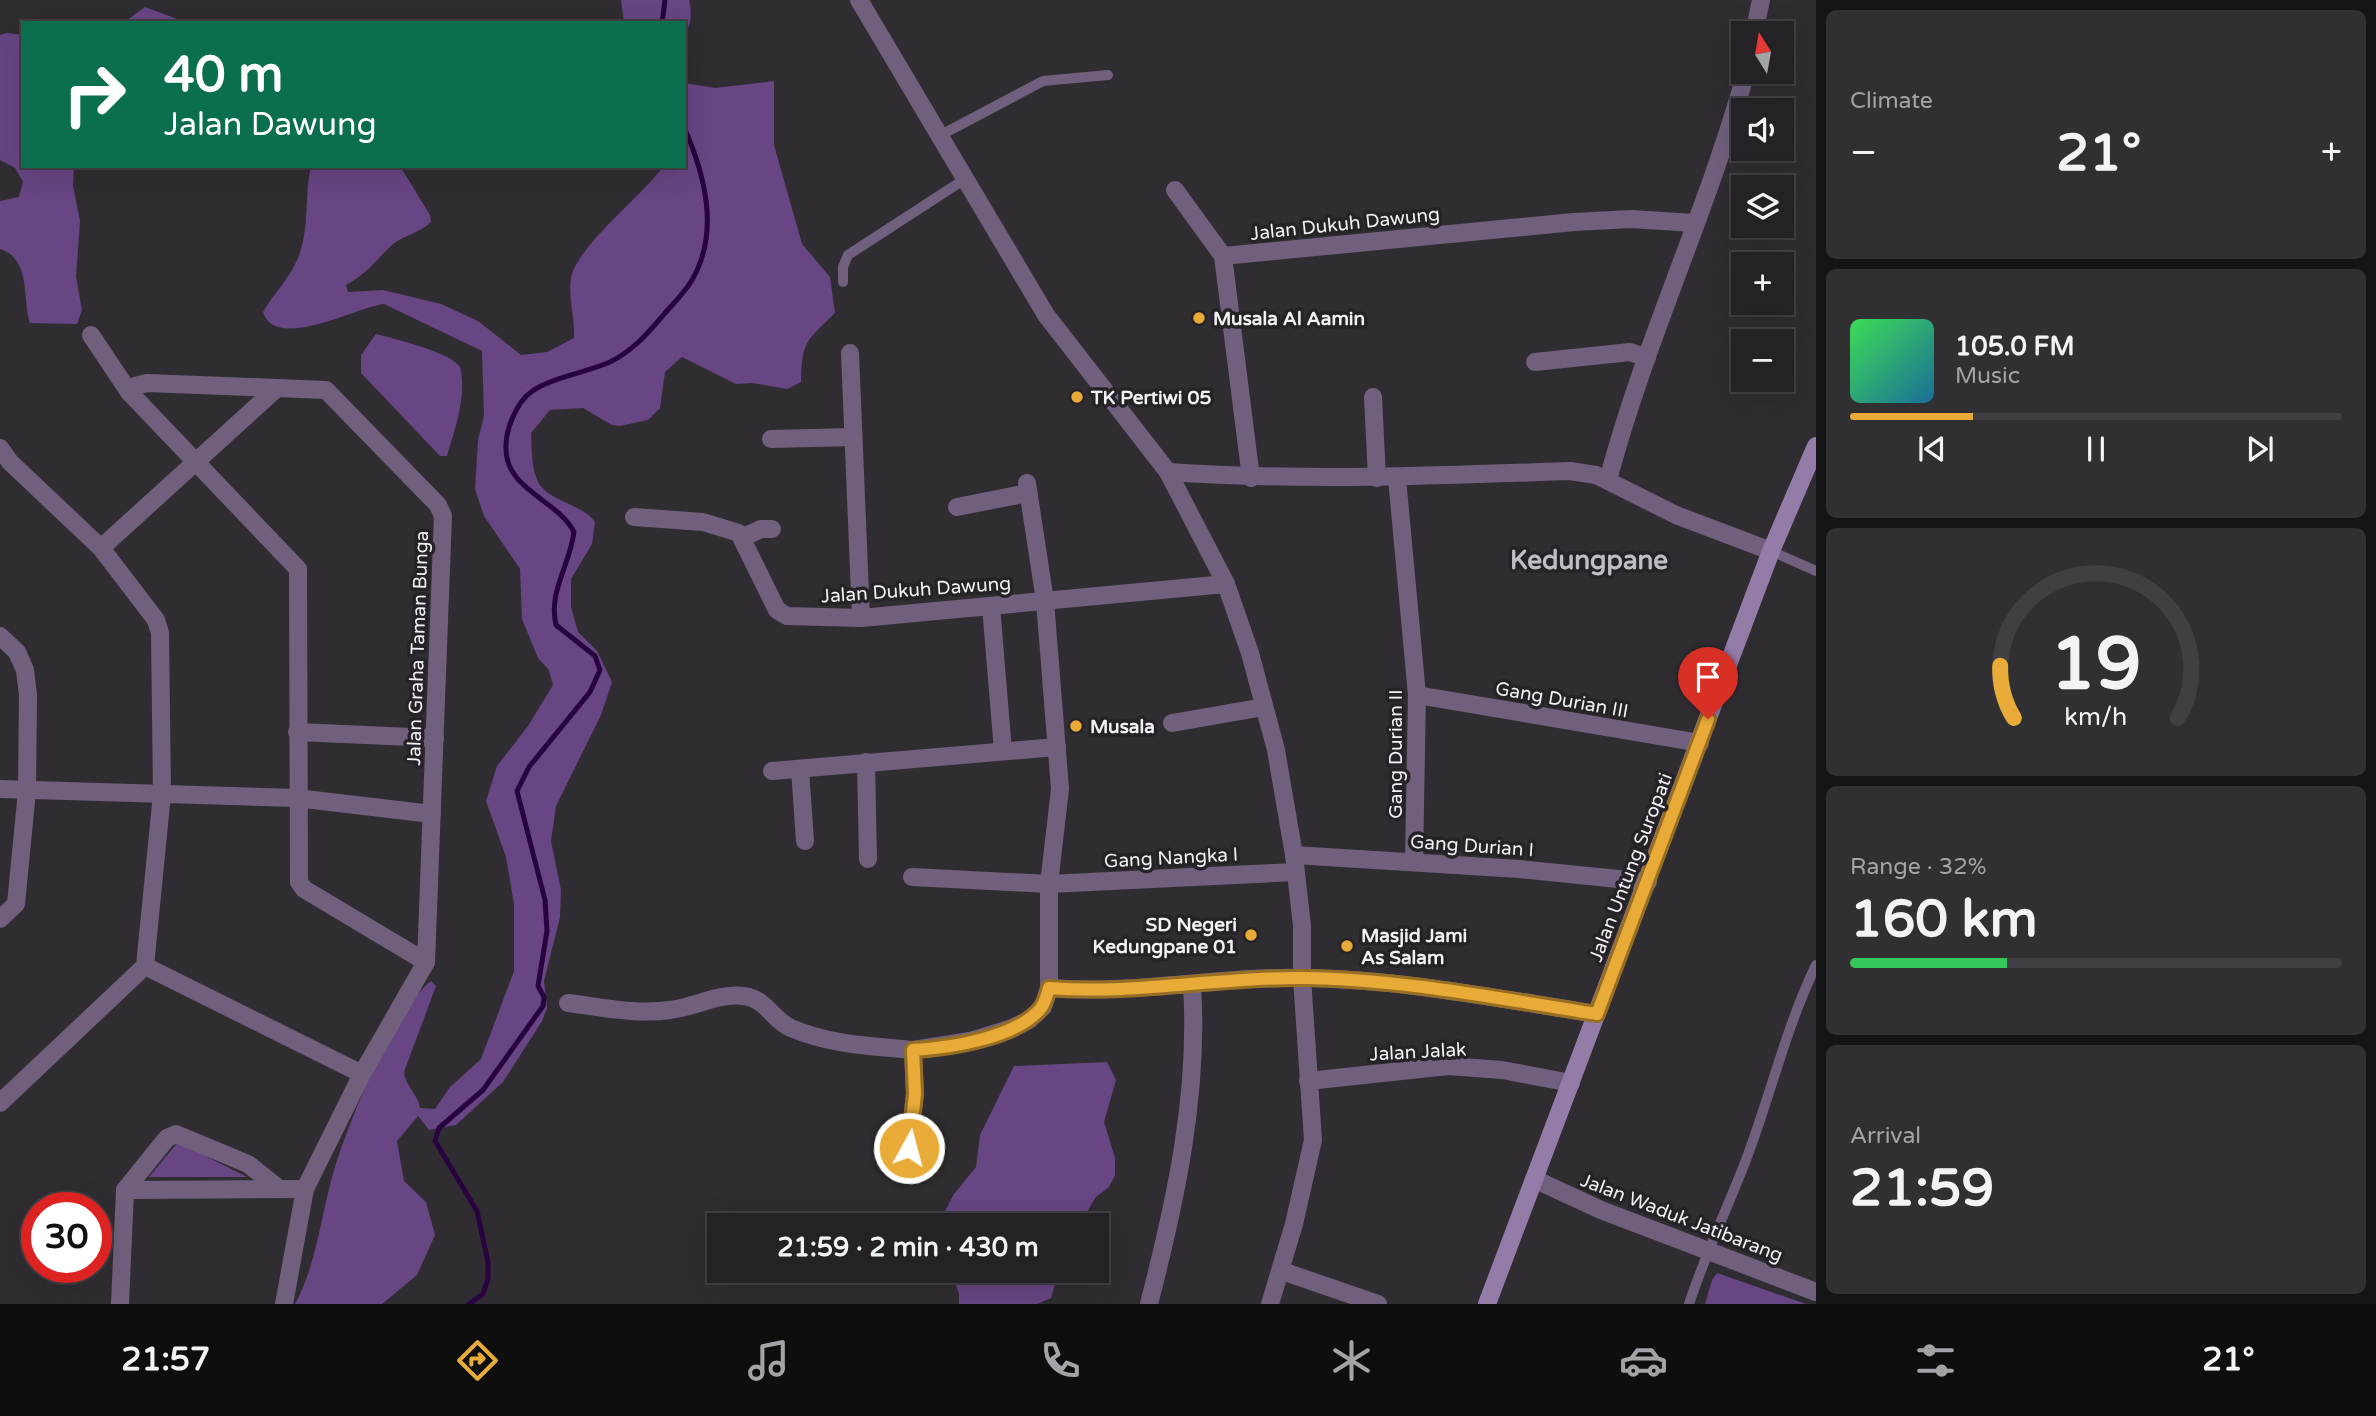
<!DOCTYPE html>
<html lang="en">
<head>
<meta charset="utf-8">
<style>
	body { margin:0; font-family:"Varela Round",sans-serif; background:#302f32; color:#f1f3f6; height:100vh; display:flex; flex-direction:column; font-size:26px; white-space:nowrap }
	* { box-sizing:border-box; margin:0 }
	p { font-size:23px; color:#a3a4a7 }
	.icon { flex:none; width:38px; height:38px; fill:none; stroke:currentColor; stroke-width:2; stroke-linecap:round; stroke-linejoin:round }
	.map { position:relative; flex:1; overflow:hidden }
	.sheet { display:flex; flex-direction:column; gap:10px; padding:10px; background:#141315; width:560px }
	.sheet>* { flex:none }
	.hud { position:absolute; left:21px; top:21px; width:665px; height:147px; border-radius:0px; box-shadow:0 7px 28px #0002,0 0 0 2px #413f43; background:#0b6e4f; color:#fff; overflow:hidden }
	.needle { width:46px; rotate:349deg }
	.fabs { position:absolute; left:1731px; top:21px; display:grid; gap:14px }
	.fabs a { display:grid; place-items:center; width:63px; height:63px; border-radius:0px; background:#242226; box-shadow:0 7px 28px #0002,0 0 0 2px #413f43; font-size:35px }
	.speed { position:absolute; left:21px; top:1192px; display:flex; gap:14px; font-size:35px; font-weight:700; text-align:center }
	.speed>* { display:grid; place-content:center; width:91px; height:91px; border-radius:50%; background:#242226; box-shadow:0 7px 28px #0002,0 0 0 2px #413f43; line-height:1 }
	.speed .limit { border:10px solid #d22; background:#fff; color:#111 }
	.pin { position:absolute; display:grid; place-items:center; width:60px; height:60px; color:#fff; margin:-72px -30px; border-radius:50% 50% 50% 0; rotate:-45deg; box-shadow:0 0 7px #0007 }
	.pin .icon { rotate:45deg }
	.me { position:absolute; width:77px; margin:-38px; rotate:7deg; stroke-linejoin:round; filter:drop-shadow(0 0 5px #0008) }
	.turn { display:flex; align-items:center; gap:24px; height:147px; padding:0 28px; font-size:32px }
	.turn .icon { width:91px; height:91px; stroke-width:2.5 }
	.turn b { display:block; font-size:49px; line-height:60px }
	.big { font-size:52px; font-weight:700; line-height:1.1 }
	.sheet .card { flex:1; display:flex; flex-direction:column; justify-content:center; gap:10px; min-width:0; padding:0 24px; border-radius:10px; background:#302f32 }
	.sheet .dial { align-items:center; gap:0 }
	.dial svg { height:182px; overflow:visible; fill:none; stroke:#413f43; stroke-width:7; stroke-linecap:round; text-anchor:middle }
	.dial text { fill:#f1f3f6; stroke:none }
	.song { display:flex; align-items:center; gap:21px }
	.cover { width:84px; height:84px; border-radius:10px; background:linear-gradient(135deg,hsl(130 70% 55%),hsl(200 70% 35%)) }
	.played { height:7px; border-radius:4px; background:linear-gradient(90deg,#e8ab37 25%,#413f43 25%) }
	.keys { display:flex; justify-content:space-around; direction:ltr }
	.heat { display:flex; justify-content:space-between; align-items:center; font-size:38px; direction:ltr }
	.charge { height:10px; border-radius:5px; background:linear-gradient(90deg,#34c759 32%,#413f43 0) }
	.trip { position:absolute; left:707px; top:1213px; width:402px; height:70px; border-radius:0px; background:#242226; box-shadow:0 7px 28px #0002,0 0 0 2px #413f43; font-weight:700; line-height:70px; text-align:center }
	.tabs { display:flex; height:112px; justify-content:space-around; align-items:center; background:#0e0e0f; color:#a3a4a7 }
	.tabs .icon { width:49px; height:49px }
	.tabs .selected { color:#e8ab37 }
	.tabs b { font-size:32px; color:#f1f3f6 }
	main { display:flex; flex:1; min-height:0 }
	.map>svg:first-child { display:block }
</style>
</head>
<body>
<main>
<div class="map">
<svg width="1816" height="1304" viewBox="0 0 1816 1304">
	<rect width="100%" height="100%" fill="#302d32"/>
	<!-- green -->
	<g fill="#684583">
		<path d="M621 0H689C692 12 692 24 684 35V23H624Z"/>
		<polygon points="145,7 188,23 123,23"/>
		<path d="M7 33 23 35V166H74L73 186 80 221 76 277 82 310 77 324 30 323C22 301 32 259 0 249V201L19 197 23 182 15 168 0 160V35Z"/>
		<path d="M774 81V145L802 244 830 277 835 313C806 342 802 340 801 382L787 389 752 383 736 384 682 357 665 372 660 408 648 420 620 426 612 425 583 408 550 410 531 433C532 447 531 464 536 477 544 502 581 502 595 522L592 544 571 579V607L578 632 597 651 612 682 601 715 556 806 551 841 561 890 560 917 544 981 547 1008 542 1021 503 1082 456 1125 429 1130 418 1116 397 1141 404 1181 426 1202 435 1235 417 1275 382 1304H295C317 1264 321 1214 334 1170 349 1122 392 1012 431 981L436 986 404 1072C405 1086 418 1094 420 1108L435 1109 450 1087 481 1059 514 971V904L506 857 486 801 497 766 528 726 553 685 549 670 538 658 522 619 520 569 484 516 475 489 478 440 484 416 482 351 384 304C357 307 275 352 263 312 274 293 290 278 298 258 310 228 304 197 311 166H400L430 215 431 222C420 233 404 235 392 245 375 261 368 273 346 285L348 292 383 290 441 304 478 321 521 355 547 352 574 338C575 318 568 296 571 278 577 246 641 197 662 168L685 165 684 83 715 88Z"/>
		<path d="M376 334C395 339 450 352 460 367 467 396 455 429 447 456H440L361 373V355Z"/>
		<polygon points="1107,1062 1116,1080 1104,1122 1115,1158 1115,1175 1109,1187 1096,1197 1079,1225 938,1225 954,1194 976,1167 980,1135 1014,1066"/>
		<polygon points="178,1142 247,1177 149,1177"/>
		<polygon points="951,1271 1059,1271 1051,1298 1037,1304 959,1304 959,1294"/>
		<polygon points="1717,1273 1806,1304 1705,1304 1712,1280"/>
	</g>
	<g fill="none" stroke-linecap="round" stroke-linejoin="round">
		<!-- stream -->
		<g stroke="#29033f" stroke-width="5">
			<polyline points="662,23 665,0"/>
			<path d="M469 1304 483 1294 488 1279V1262L477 1211 435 1141 439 1128 483 1090 543 1006 544 997 538 986 547 931 545 900 517 791 529 767 590 692 600 670 595 656 556 625C548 592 570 565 574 532 558 500 506 490 506 449 505 431 516 403 531 392 549 378 588 372 610 362 634 350 648 333 665 313 674 303 685 292 692 280 720 232 705 175 684 127"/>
		</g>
		<!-- service -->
		<g stroke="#70607d" stroke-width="10">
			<polyline points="939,136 1043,81 1108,75"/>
			<polyline points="843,282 843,267 848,255 965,179"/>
			<polyline points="1771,551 1816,571"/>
			<path d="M1689 1304C1705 1255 1727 1209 1746 1160 1771 1094 1785 1030 1816 965"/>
		</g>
		<!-- minor -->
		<g stroke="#70607d" stroke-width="18">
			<polyline points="859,0 1046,315 1168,472 1226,584 1250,653 1276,750 1294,855 1302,926 1302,978 1313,1140 1294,1224 1270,1304"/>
			<polyline points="1754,33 1761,0"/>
			<polyline points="1175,190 1223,256"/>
			<polyline points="91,335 129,392"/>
			<polyline points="850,353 861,618"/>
			<polyline points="1535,362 1630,352 1647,358"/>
			<polyline points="277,388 147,383 135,386 129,392 298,569 299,882 304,889 426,962"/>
			<polyline points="1373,397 1377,478"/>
			<polyline points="771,439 853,437"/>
			<polyline points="0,448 10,462 101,548 156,620 160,633 162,794 145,966 0,1103"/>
			<path d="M1168 472C1302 481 1436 476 1570 471L1596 475 1676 515 1771 551"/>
			<polyline points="1251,478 1223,256 1574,222 1631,219 1694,223"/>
			<polyline points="1397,478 1417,695 1414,862"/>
			<path d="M1608 480C1645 341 1708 210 1746 72"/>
			<polyline points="957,507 1028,493"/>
			<polyline points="634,517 703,522 739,533 777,610 787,616 861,618 1226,584"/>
			<polyline points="744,537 761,529 772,529"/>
			<polyline points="101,548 277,388 326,390 438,505 443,516 426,962 362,1074 305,1189 284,1304"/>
			<polyline points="991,606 1003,751"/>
			<polyline points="0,636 17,652 25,670 28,695 27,791 16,904 0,919"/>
			<polyline points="1417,695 1700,743"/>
			<polyline points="1172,723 1264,707"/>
			<polyline points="297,732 435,738"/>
			<polyline points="866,762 868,859"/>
			<polyline points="800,769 805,841"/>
			<polyline points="772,771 1057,747"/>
			<polyline points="0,789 296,798 432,814"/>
			<polyline points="1294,855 1519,869 1648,882"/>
			<polyline points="912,877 1049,884 1295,872"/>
			<polyline points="145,966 362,1074"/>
			<path d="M1049 988C1134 995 1218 976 1303 978 1401 979 1500 999 1597 1014"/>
			<path d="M568 1003C601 1007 637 1015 670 1010 695 1007 718 993 744 996 767 999 772 1020 791 1028 830 1045 872 1046 913 1050"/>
			<polyline points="1308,1081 1448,1066 1502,1070 1571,1083"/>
			<polyline points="905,1175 915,1094 913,1050 970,1041 1012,1028 1029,1020 1043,1007 1049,988 1049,884 1060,789 1045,601 1027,483"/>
			<polyline points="1534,1179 1601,1210 1816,1292"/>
			<polyline points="125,1190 167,1138 176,1134 248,1164 277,1187"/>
			<polyline points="1282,1271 1378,1304"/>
			<polyline points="120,1304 125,1190 305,1189"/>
			<path d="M1149 1304C1176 1199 1199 1094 1192 985"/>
		</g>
		<!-- secondary -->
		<polyline stroke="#947ca9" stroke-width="18" points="1487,1304 1771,551 1816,446"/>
	</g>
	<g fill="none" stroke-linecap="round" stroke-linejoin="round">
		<!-- route casing -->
		<g stroke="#976f24" stroke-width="18">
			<path id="route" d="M909 1148 915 1094 913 1050C949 1048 1017 1038 1041 1008 1045 1003 1047 995 1049 988 1134 995 1218 977 1303 978 1401 979 1500 999 1597 1014L1708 719"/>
		</g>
		<!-- route -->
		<use href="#route" stroke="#e8ab37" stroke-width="12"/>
	</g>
	<!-- markers -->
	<g fill="#e8ab37" stroke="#262328" stroke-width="2.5">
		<circle cx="1199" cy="318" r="7"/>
		<circle cx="1077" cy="397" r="7"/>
		<circle cx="1076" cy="726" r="7"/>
		<circle cx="1251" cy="935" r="7"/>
		<circle cx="1347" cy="946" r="7"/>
	</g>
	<g text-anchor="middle" stroke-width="7" stroke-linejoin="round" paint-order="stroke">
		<!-- street labels -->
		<g font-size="19" fill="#f2f0f4" stroke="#262328">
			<text transform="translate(1345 223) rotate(-6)" y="7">Jalan Dukuh Dawung</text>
			<text transform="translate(916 589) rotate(-4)" y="7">Jalan Dukuh Dawung</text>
			<text transform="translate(417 648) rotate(-88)" y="7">Jalan Graha Taman Bunga</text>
			<text transform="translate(1562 699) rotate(10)" y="7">Gang Durian III</text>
			<text transform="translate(1395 754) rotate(-90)" y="7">Gang Durian II</text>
			<text transform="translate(1472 845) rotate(4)" y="7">Gang Durian I</text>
			<text transform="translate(1171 857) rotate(-3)" y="7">Gang Nangka I</text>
			<text transform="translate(1630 867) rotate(-69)" y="7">Jalan Untung Suropati</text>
			<text transform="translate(1418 1051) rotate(-3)" y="7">Jalan Jalak</text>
			<text transform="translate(1682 1217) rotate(21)" y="7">Jalan Waduk Jatibarang</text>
		</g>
		<!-- poi labels -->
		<g font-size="19" font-weight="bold" fill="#f2f0f4" stroke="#262328" text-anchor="start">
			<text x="1213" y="325">Musala Al Aamin</text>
			<text x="1091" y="404">TK Pertiwi 05</text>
			<text x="1090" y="733">Musala</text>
			<text x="1237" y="931" text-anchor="end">SD Negeri<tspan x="1237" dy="22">Kedungpane 01</tspan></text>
			<text x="1361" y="942">Masjid Jami<tspan x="1361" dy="22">As Salam</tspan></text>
		</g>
		<!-- district labels -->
		<g font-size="26" font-weight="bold" fill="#c0bdc4" stroke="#262328">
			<text x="1589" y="569">Kedungpane</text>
		</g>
	</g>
</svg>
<div class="fabs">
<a><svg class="needle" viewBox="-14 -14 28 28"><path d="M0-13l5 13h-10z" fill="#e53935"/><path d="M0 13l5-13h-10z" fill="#a3a4a7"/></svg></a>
<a><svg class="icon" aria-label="sound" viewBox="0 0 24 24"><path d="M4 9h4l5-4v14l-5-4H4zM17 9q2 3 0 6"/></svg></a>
<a><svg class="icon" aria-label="layers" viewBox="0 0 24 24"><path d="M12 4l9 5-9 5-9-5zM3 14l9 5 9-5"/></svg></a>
<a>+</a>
<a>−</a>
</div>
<div class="speed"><div class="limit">30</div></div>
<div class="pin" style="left:1708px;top:719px;background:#d93025"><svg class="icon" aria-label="arrive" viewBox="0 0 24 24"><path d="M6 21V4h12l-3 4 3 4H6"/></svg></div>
<svg class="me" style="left:909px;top:1148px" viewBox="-20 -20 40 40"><circle r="17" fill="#e8ab37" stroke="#fff" stroke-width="3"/><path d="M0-11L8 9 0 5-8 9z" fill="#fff"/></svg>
<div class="trip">21:59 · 2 min · 430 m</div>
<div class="hud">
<div class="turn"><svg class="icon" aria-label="right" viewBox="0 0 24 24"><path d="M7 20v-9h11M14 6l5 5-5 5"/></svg><div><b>40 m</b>Jalan Dawung</div></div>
</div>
</div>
<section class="sheet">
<div class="card"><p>Climate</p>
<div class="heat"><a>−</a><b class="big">21°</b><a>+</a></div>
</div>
<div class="card">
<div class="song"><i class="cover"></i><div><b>105.0 FM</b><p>Music</p></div></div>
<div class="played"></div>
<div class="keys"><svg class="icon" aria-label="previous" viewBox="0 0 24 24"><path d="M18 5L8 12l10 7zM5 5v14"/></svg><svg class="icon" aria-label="pause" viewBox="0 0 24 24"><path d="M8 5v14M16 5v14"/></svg><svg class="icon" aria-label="next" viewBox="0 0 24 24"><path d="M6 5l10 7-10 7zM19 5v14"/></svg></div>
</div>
<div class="card dial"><svg viewBox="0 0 100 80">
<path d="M14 69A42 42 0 1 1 86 69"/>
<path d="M14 69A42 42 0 0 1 8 46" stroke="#e8ab37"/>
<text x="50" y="56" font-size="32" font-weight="700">19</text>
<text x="50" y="72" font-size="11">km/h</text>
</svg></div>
<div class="card"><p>Range · 32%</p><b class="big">160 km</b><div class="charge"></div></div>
<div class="card"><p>Arrival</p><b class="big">21:59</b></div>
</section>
</main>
<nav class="tabs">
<b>21:57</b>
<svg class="icon selected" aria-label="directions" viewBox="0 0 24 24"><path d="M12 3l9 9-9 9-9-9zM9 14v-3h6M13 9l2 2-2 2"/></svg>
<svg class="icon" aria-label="music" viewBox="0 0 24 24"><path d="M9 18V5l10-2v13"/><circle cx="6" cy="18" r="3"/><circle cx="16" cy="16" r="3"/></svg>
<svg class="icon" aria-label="phone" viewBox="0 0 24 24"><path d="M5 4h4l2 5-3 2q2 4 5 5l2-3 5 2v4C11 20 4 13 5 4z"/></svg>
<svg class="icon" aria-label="climate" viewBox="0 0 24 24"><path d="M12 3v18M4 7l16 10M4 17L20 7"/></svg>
<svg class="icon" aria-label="car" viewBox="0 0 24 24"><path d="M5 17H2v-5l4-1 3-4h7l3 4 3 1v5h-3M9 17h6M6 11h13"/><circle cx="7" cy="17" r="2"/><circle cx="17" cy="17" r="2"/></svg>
<svg class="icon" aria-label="filters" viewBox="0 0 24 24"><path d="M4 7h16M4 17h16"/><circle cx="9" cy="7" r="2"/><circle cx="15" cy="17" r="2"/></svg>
<b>21°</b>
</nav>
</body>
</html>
